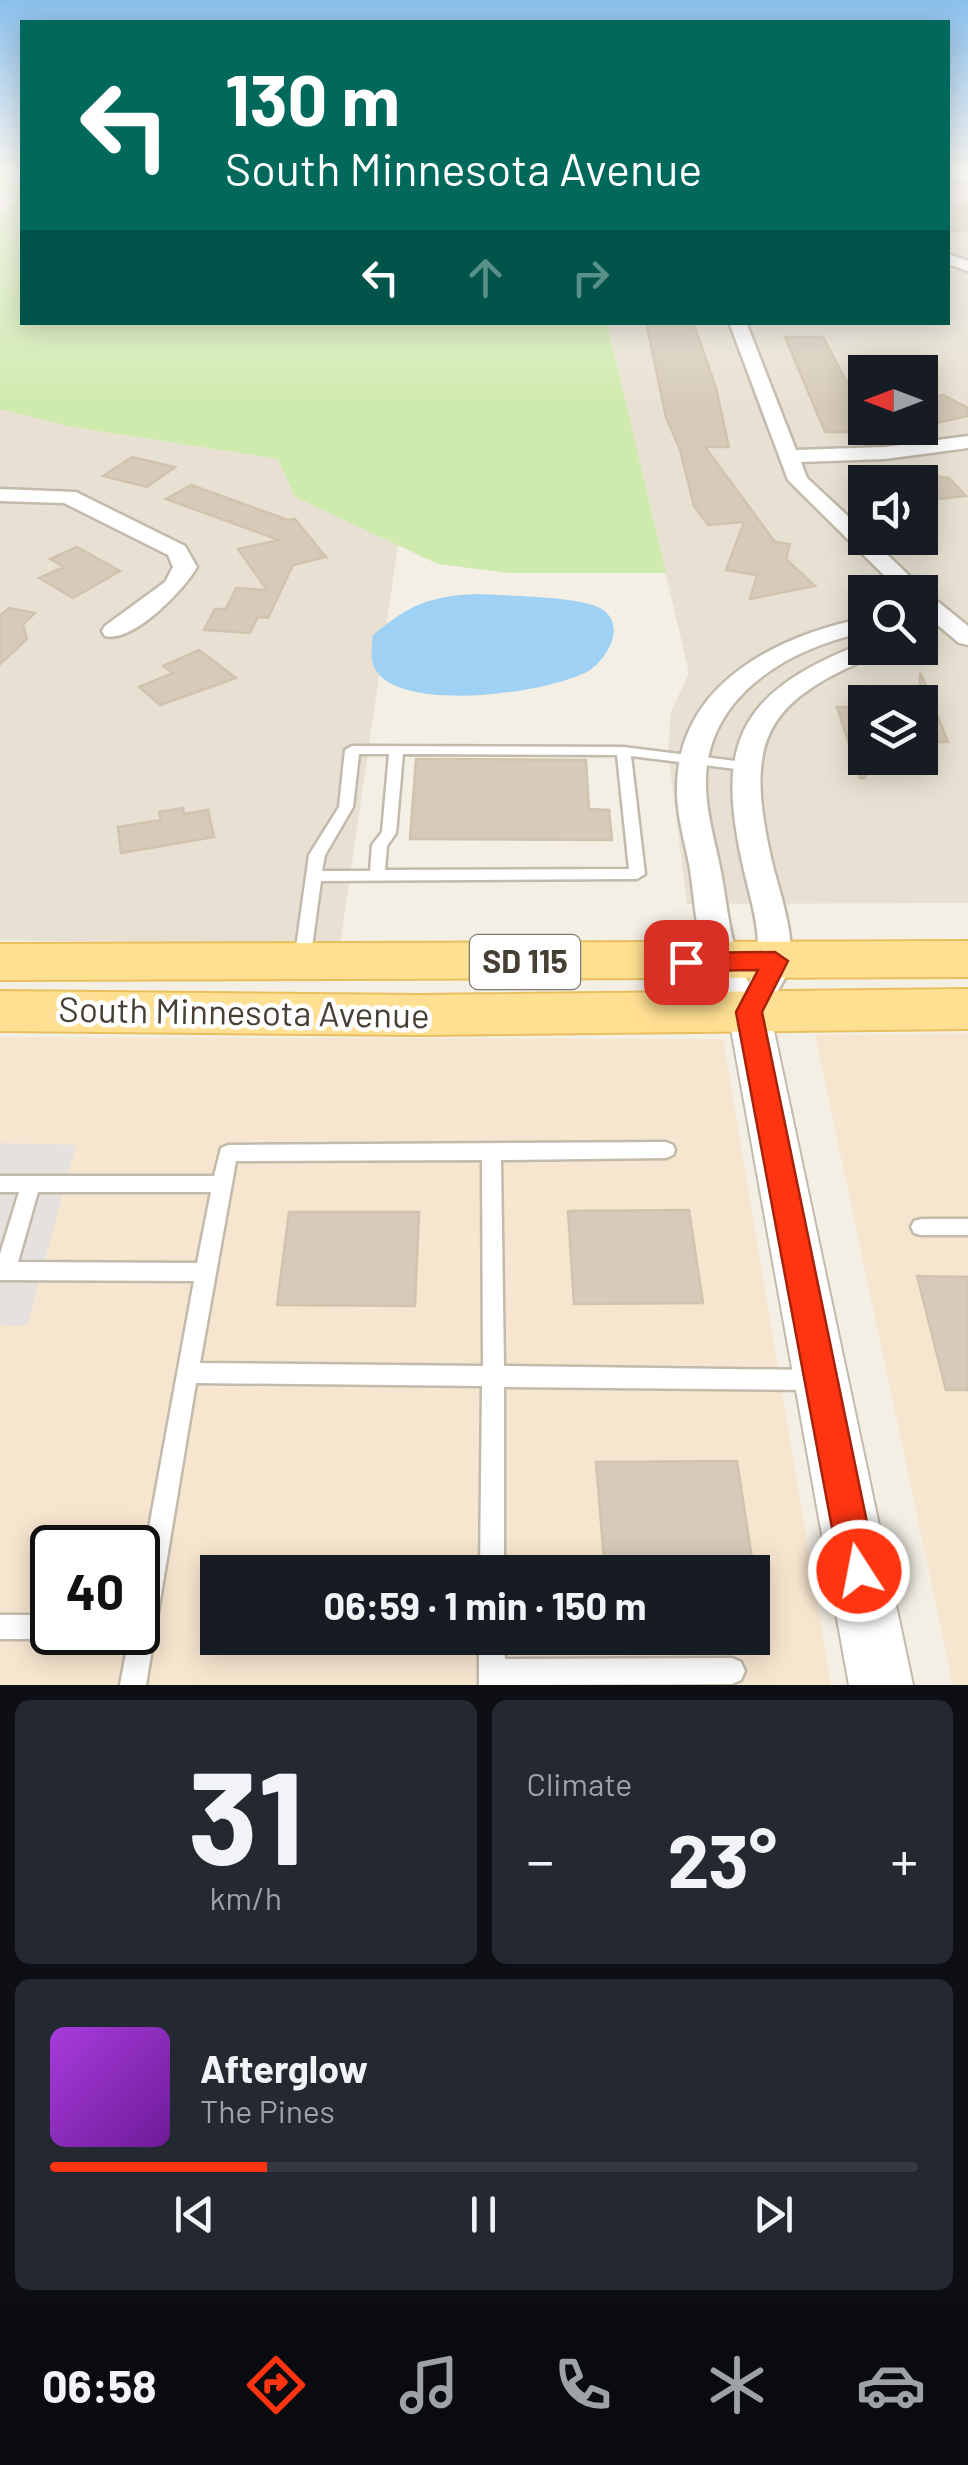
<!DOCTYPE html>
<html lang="en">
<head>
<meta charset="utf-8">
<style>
	body { margin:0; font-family:Barlow,sans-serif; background:#242831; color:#f1f3f6; height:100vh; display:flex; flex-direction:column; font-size:38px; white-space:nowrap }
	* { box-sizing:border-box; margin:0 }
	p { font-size:32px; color:#9ea1a6 }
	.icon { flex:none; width:55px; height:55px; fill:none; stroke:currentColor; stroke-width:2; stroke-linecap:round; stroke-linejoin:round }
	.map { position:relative; height:1685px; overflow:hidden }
	.drawer { display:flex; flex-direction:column; gap:15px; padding:15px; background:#0d0f14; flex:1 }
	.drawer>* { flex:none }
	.hud { position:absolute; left:20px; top:20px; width:930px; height:305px; border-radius:0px; box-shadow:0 5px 25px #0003; background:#00695c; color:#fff; overflow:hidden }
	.needle { width:65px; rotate:270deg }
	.tools { position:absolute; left:848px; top:355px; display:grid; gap:20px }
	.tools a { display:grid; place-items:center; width:90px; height:90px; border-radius:0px; background:#171b24; box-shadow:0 5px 25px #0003; font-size:50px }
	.speed { position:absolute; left:30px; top:1525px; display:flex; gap:20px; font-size:50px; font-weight:700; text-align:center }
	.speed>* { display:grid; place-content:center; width:130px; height:130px; border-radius:50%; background:#171b24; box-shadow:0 5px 25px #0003; line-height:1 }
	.speed .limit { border:5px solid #111; border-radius:15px; background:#fff; color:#111 }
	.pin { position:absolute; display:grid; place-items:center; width:85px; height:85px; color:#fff; margin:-42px; border-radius:20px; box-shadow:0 5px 15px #0006 }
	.me { position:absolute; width:110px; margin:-55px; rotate:349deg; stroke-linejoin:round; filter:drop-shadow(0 0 8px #0008) }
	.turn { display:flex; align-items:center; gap:35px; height:210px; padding:0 40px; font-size:45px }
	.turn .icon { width:130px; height:130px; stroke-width:2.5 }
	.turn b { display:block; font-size:70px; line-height:85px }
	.lanes { display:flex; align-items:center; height:95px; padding:0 40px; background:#0003; justify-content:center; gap:50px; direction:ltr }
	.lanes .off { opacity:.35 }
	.big { font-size:75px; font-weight:700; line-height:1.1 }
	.drawer .tile { flex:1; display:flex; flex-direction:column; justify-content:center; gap:15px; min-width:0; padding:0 35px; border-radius:15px; background:#242831 }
	.drawer .dial { align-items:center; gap:0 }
	.dial b { font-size:130px; line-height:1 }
	.song { display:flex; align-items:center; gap:30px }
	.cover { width:120px; height:120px; border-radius:15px; background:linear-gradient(135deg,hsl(280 70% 55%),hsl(280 70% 35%)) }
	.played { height:10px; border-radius:5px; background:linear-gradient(90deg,#ff3411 25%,#363941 25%) }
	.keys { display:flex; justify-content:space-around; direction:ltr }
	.heat { display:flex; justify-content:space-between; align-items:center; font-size:55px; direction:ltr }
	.drawer .tiles { flex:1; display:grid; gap:15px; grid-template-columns:1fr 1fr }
	.tile:last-child { grid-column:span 2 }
	.trip { position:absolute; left:200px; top:1555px; width:570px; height:100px; border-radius:0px; background:#171b24; box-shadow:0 5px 25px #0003; font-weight:700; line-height:100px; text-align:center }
	.tab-bar { display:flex; height:160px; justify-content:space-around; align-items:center; background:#090b0e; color:#9ea1a6 }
	.tab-bar .icon { width:70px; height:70px }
	.tab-bar .active { color:#ff3411 }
	.tab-bar b { font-size:45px; color:#f1f3f6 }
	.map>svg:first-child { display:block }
</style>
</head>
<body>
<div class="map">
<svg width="968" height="1685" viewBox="0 0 968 1685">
	<rect width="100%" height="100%" fill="#f3efe5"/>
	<!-- residential -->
	<g fill="#e8e1d3" fill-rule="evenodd">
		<path d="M948 172H968V903L687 904 668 752 671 712 689 673 607 323 948 322ZM865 372H920V428H865ZM865 482H920V538H865ZM865 592H920V648H865ZM865 702H920V758H865Z"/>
		<polygon points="0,409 73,427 278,459 295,497 398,545 340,945 0,940"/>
	</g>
	<!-- commercial -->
	<g fill="#f7e6cf" fill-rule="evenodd">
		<polygon points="968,1033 968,1685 953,1685 815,1035"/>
		<path d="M0 1037 723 1039 831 1685H0ZM52 1548H138V1632H52ZM218 1572H752V1638H218Z"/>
	</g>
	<!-- green -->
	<polygon fill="#ceeaac" points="0,172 22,172 22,322 607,323 666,573 509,573 438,564 295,497 278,459 73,427 0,409 0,212 17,199 13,191 0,188"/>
	<!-- parking -->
	<polygon fill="#e4e1de" points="0,1143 76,1145 27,1326 0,1325"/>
	<!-- water -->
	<path fill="#9ed1f4" d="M478 594C506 596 577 596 600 608 627 623 609 657 590 670 552 693 406 713 377 672 369 662 372 647 373 635 410 604 430 596 478 594Z"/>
	<!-- building -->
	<g fill="#d6cbba" stroke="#d1c3ad" stroke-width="2.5">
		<polygon points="968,203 968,229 948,233 948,207"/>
		<polygon points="646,322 693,322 716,388 729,447 705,447 775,542 790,544 786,559 815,586 750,599 757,575 726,570 744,522 708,525 694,506 680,450 666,417"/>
		<polygon points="785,337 823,337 865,416 865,432 825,432"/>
		<polygon points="943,395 968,408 968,416 937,423 920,414 920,400"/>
		<polygon points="132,457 175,467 147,487 103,476"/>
		<polygon points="920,474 949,478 966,496 920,501"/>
		<polygon points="191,485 288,520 295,519 326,557 320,555 322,558 293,565 268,618 258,617 250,633 204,630 215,609 226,609 236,588 267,590 238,549 279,540 166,499"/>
		<polygon points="77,547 120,571 73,598 39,578 64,567 50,559"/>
		<polygon points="9,608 35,613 23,624 27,639 0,664 0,616"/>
		<polygon points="199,650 236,678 160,705 139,687 173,673 163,666"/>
		<polygon points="920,674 921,674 948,742 920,742"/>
		<polygon points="837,707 865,707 865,778 860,778"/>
		<polygon points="416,759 586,760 589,809 609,810 612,840 410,839"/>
		<polygon points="183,808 184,814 208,810 214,837 121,853 118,827 161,820 159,812"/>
		<polygon points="689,1210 703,1303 574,1304 568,1211"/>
		<polygon points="289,1212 419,1212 415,1306 277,1305"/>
		<polygon points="917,1276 968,1277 968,1390 946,1390"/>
		<polygon points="737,1461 754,1572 605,1572 596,1462"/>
	</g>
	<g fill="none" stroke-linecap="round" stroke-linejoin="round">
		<!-- service casing -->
		<g stroke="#c2baaa" stroke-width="5">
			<g id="service">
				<path d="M352 746 623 747 744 762 751 766 744 770 631 756 645 874 637 879 321 881 310 962 308 966H296L294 962 309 855 339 807 345 750ZM359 754H389L382 832 372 845 370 871H322L325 855 353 807ZM403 754 617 755 629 869 385 870 387 846 396 833Z"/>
				<path d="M666 1142 673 1145 675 1150 673 1155 666 1158 501 1160 504 1366 810 1370 818 1373 821 1380 818 1387 810 1390 504 1387V1572H480L482 1386 196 1383 146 1685H120L130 1632H138V1588L194 1281 0 1280V1254L19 1192H0V1176H214L221 1148 228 1145ZM482 1160 483 1366 200 1363 236 1161ZM38 1192H211L197 1263 18 1262Z"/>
				<polygon points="921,1219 968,1219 968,1235 921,1235 914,1233 911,1227 914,1221"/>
				<polygon points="0,1615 52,1615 52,1632 62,1632 61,1636 52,1639 0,1639"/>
				<polygon points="479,1638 504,1638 505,1659 732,1658 741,1662 745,1671 741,1680 732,1684 479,1685"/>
			</g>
		</g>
		<!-- minor casing -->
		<g stroke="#c2baaa" stroke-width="5">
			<g id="minor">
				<polygon points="948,172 968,175 968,183 948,178"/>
				<polygon points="948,254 968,261 968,271 948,264"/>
				<polygon points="729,322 746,322 796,450 885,447 968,436 968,448 885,459 801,462 807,478 865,532 865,538 870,538 926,592 968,626 968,645 959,643 920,610 920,592 901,592 788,480"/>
				<path d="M0 489 76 492 185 546 197 567C184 590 133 643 105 636L102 631 105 626 165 582 173 567 168 555 64 503 0 501Z"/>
				<path d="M865 618V632C786 649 702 698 706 789 707 817 716 845 721 872 728 909 730 950 749 983 765 951 756 919 748 887 714 751 729 695 864 643L865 648H886L882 653C762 701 743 740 773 866 781 896 791 925 791 956L785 978 761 1021 749 1025 737 1021C727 1003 715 986 708 967 696 937 695 902 690 869 685 842 676 814 677 786 679 683 777 636 865 618Z"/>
			</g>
		</g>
		<!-- tertiary casing -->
		<g stroke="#c2baaa" stroke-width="4">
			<polygon id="tertiary" points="749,996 764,1001 770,1012 913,1685 849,1685 728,1012 734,1001"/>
		</g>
		<!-- primary casing -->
		<g stroke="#e9bf5d" stroke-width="4">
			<g id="primary">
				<polygon points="968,941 968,977 0,980 0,944"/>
				<polygon points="968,989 968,1029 419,1035 0,1031 0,991 419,995"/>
			</g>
		</g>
		<!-- service -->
		<use href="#service" fill="#fff" fill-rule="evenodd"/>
		<!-- minor -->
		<use href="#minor" fill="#fff" fill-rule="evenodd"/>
		<!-- tertiary -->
		<use href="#tertiary" fill="#fff" fill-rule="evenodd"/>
		<!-- primary -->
		<use href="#primary" fill="#ffe093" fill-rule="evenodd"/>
	</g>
	<!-- sky -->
	<linearGradient id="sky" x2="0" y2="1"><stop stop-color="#8ac0ed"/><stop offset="0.42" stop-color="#faf8f3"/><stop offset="1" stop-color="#faf8f3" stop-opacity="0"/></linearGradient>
	<rect width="968" height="408" fill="url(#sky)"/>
	<!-- route -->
	<polygon fill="#ff3411" stroke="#a6220b" stroke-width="2.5" points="775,952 788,961 762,1012 877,1571 872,1584 859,1589 846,1584 840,1571 736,1012 758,970 686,971 674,962 686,953"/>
	<g text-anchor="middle" stroke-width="9" stroke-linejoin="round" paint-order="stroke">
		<!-- shield labels -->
		<rect fill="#fff" stroke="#7e7971" stroke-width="2.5" x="470" y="935" width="110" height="54" rx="8"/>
		<g font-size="32" font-weight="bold" fill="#463f34">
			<text x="525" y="973">SD 115</text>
		</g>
		<!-- street labels -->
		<g font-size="35" fill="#463f34" stroke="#fff">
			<text transform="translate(244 1013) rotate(1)" y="12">South Minnesota Avenue</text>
		</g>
	</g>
</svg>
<div class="tools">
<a><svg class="needle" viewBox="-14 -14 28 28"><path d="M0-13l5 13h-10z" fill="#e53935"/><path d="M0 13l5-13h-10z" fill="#9ea1a6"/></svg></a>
<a><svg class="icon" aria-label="sound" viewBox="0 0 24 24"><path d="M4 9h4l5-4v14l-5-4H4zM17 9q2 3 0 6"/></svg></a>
<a><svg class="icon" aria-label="search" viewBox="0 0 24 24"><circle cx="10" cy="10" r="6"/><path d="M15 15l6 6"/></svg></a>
<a><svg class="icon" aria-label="layers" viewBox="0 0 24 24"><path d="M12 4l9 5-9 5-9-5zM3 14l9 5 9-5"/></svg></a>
</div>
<div class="speed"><div class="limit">40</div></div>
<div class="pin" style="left:686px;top:962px;background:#d93025"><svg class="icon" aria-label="arrive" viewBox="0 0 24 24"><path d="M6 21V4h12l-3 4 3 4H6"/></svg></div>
<svg class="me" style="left:859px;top:1571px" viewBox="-20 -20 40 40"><circle r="17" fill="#ff3411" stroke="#fff" stroke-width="3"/><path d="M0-11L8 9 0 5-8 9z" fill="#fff"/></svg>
<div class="trip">06:59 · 1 min · 150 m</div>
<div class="hud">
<div class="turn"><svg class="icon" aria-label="left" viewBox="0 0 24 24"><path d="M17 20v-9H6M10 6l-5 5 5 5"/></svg><div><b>130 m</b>South Minnesota Avenue</div></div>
<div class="lanes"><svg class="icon" aria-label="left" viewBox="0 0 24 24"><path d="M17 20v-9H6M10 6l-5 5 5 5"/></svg><svg class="icon off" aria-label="ahead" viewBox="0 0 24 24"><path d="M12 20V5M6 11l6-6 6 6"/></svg><svg class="icon off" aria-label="right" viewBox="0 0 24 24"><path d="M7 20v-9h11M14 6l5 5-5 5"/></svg></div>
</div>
</div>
<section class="drawer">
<div class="tiles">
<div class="tile dial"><b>31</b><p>km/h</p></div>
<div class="tile"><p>Climate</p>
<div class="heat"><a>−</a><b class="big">23°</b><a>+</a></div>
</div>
<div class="tile">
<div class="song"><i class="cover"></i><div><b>Afterglow</b><p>The Pines</p></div></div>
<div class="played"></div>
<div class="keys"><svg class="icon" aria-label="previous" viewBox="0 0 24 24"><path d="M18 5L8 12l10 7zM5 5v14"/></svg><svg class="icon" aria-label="pause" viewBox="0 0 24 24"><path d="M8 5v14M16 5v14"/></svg><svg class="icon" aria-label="next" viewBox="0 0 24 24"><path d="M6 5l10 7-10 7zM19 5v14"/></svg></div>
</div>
</div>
</section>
<nav class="tab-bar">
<b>06:58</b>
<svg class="icon active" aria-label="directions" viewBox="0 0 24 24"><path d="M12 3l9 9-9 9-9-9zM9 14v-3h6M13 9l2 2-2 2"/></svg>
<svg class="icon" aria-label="music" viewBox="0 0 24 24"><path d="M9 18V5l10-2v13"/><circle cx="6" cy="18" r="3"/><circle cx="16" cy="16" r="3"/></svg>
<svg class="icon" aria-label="phone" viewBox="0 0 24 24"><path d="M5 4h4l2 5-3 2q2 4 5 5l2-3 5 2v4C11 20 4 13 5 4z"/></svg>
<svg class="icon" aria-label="climate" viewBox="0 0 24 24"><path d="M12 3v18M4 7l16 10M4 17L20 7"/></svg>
<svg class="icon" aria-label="car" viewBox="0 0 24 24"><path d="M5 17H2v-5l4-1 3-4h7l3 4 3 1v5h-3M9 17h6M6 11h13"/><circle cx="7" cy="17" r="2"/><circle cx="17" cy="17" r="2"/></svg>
</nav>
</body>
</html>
